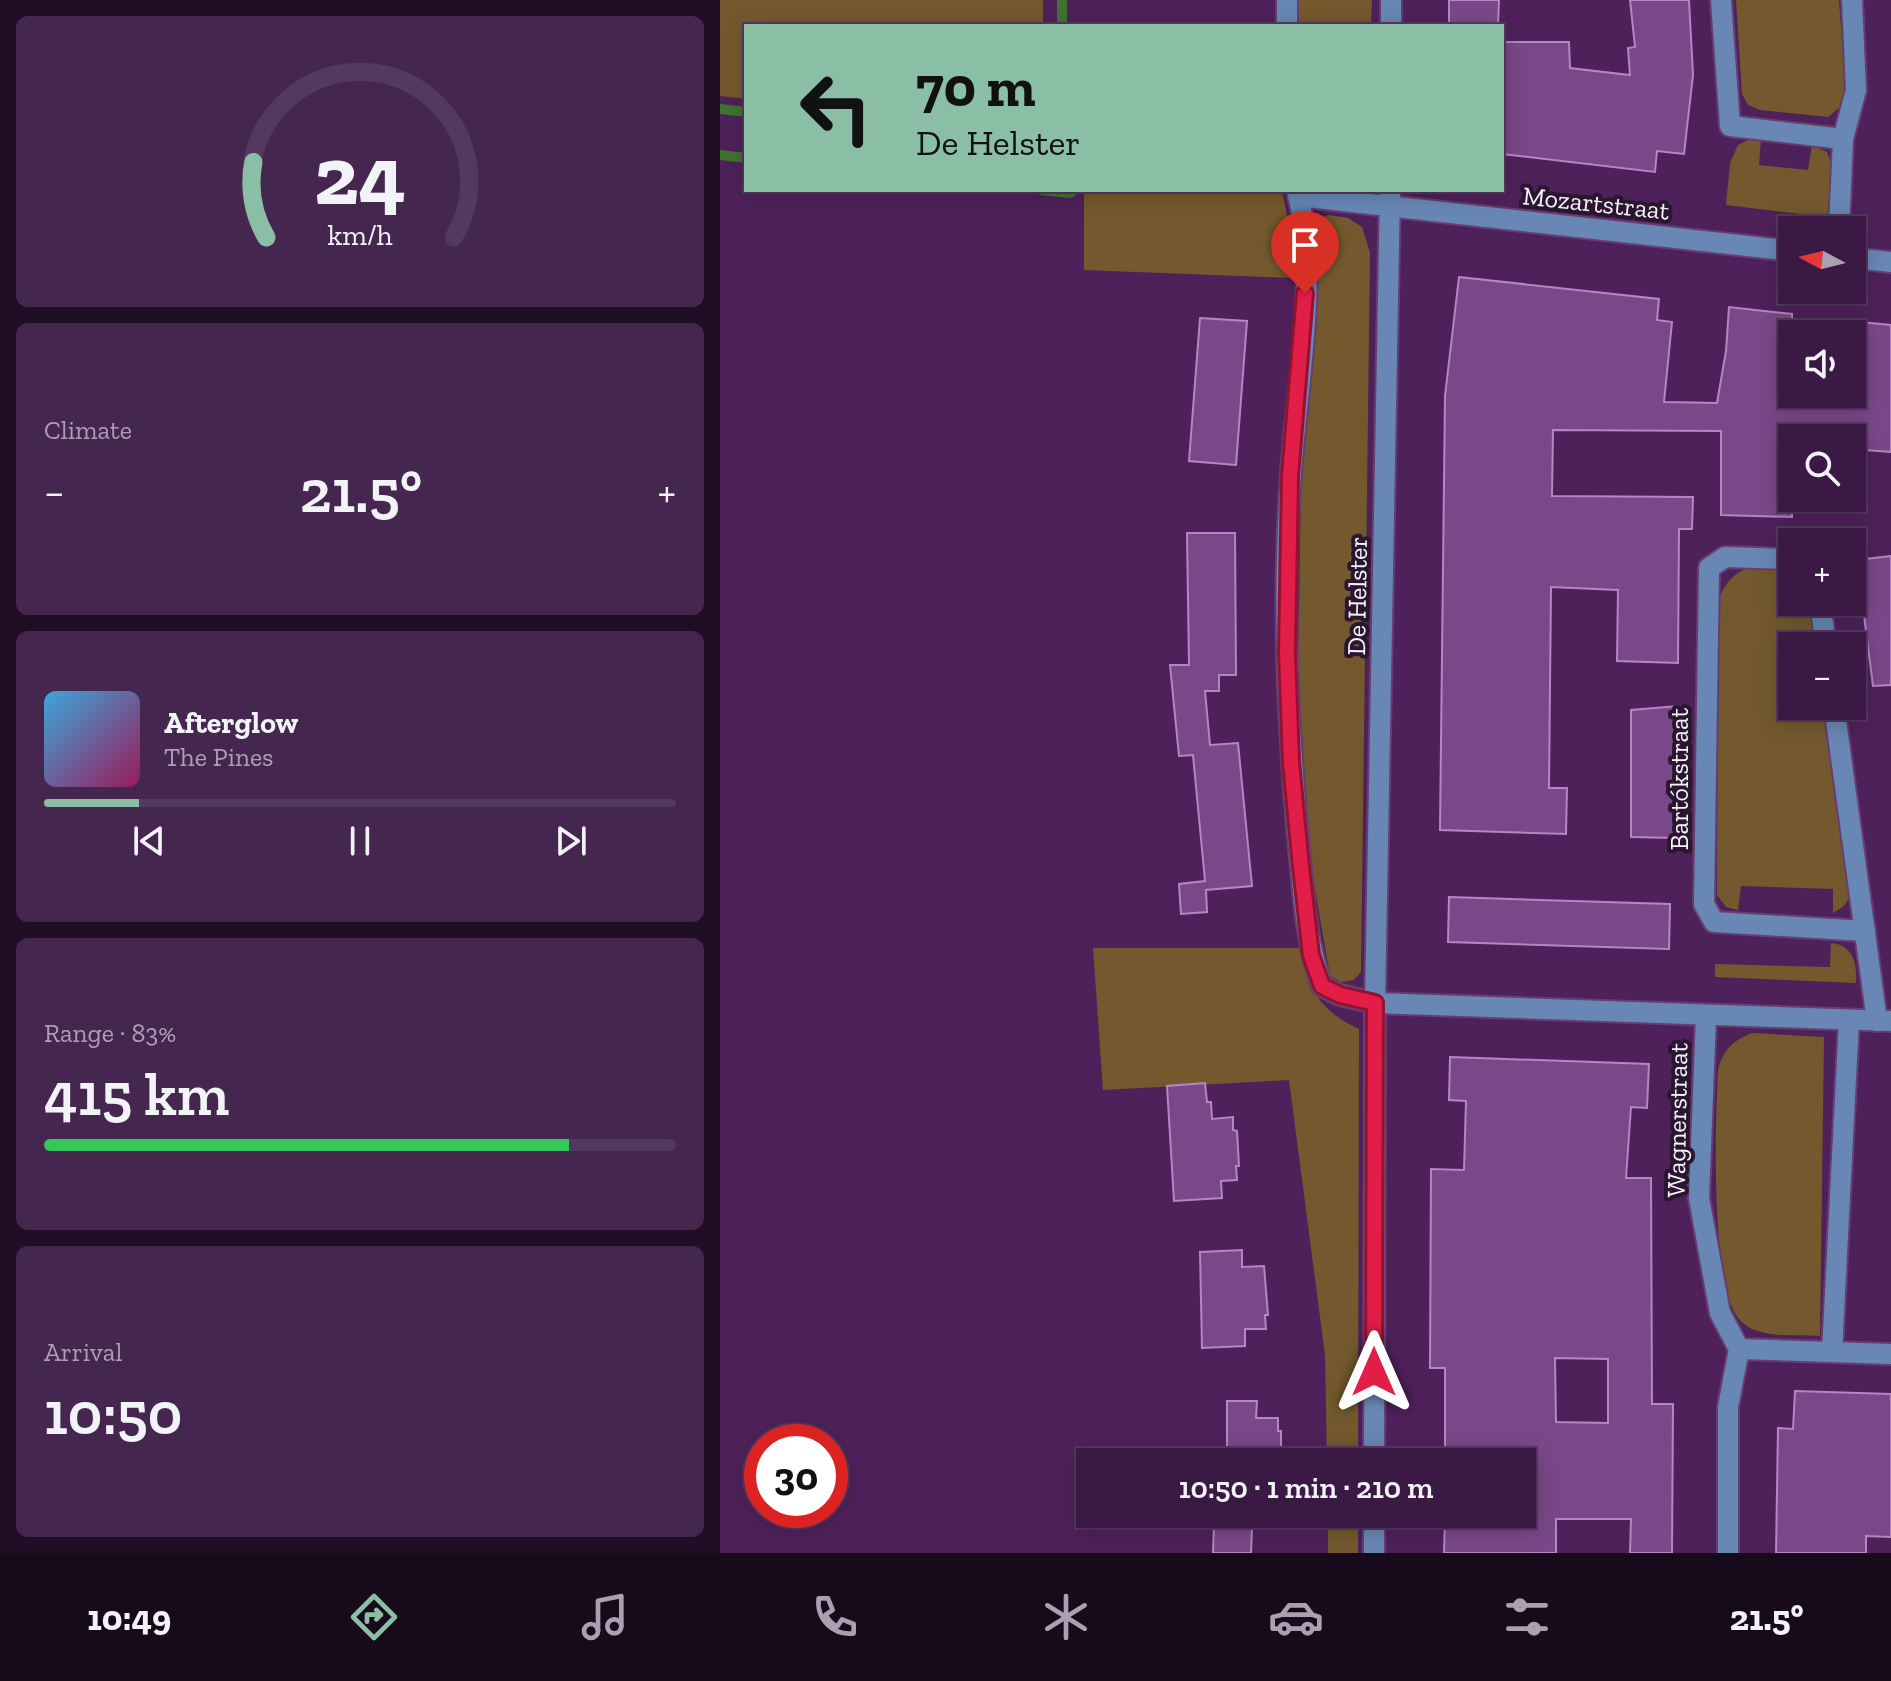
<!DOCTYPE html>
<html lang="en">
<head>
<meta charset="utf-8">
<style>
	body { margin:0; font-family:"Zilla Slab",serif; background:#45264f; color:#f1f3f6; height:100vh; display:flex; flex-direction:column; font-size:30px; white-space:nowrap }
	* { box-sizing:border-box; margin:0 }
	p { font-size:26px; color:#aba0b2 }
	.icon { flex:none; width:44px; height:44px; fill:none; stroke:currentColor; stroke-width:2; stroke-linecap:round; stroke-linejoin:round }
	.map { position:relative; flex:1; overflow:hidden }
	.drawer { display:flex; flex-direction:column; gap:16px; padding:16px; background:#200e25; width:720px }
	.drawer>* { flex:none }
	.guide { position:absolute; left:24px; top:24px; width:760px; height:168px; border-radius:0px; box-shadow:0 4px 20px #0003,0 0 0 2px #54385d; background:#8abfa5; color:#111; overflow:hidden }
	.needle { width:52px; rotate:277deg }
	.tools { position:absolute; left:1058px; top:216px; display:grid; gap:16px }
	.tools a { display:grid; place-items:center; width:88px; height:88px; border-radius:0px; background:#3a1944; box-shadow:0 4px 20px #0003,0 0 0 2px #54385d; font-size:40px }
	.speed { position:absolute; left:24px; top:1424px; display:flex; gap:16px; font-size:40px; font-weight:700; text-align:center }
	.speed>* { display:grid; place-content:center; width:104px; height:104px; border-radius:50%; background:#3a1944; box-shadow:0 4px 20px #0003,0 0 0 2px #54385d; line-height:1 }
	.speed .limit { border:12px solid #d22; background:#fff; color:#111 }
	.pin { position:absolute; display:grid; place-items:center; width:68px; height:68px; color:#fff; margin:-82px -34px; border-radius:50% 50% 50% 0; rotate:-45deg; box-shadow:0 0 8px #0007 }
	.pin .icon { rotate:45deg }
	.me { position:absolute; width:88px; margin:-44px; rotate:0deg; stroke-linejoin:round; filter:drop-shadow(0 0 6px #0008) }
	.turn { display:flex; align-items:center; gap:28px; height:168px; padding:0 40px; font-size:36px }
	.turn .icon { width:104px; height:104px; stroke-width:2.5 }
	.turn b { display:block; font-size:56px; line-height:68px }
	.big { font-size:60px; font-weight:600; line-height:1.1 }
	.drawer .card { flex:1; display:flex; flex-direction:column; justify-content:center; gap:12px; min-width:0; padding:0 28px; border-radius:12px; background:#45264f }
	.drawer .dial { align-items:center; gap:0 }
	.dial svg { height:208px; overflow:visible; fill:none; stroke:#54385d; stroke-width:7; stroke-linecap:round; text-anchor:middle }
	.dial text { fill:#f1f3f6; stroke:none }
	.song { display:flex; align-items:center; gap:24px }
	.cover { width:96px; height:96px; border-radius:12px; background:linear-gradient(135deg,hsl(200 70% 55%),hsl(330 70% 35%)) }
	.played { height:8px; border-radius:4px; background:linear-gradient(90deg,#8abfa5 15%,#54385d 15%) }
	.keys { display:flex; justify-content:space-around; direction:ltr }
	.heat { display:flex; justify-content:space-between; align-items:center; font-size:44px; direction:ltr }
	.charge { height:12px; border-radius:6px; background:linear-gradient(90deg,#34c759 83%,#54385d 0) }
	.trip { position:absolute; left:356px; top:1448px; width:460px; height:80px; border-radius:0px; background:#3a1944; box-shadow:0 4px 20px #0003,0 0 0 2px #54385d; font-weight:600; line-height:80px; text-align:center }
	.tab-bar { display:flex; height:128px; justify-content:space-around; align-items:center; background:#170a1b; color:#aba0b2 }
	.tab-bar .icon { width:56px; height:56px }
	.tab-bar .selected { color:#8abfa5 }
	.tab-bar b { font-size:36px; color:#f1f3f6 }
	main { display:flex; flex:1; min-height:0 }
	.map>svg:first-child { display:block }
</style>
</head>
<body>
<main>
<section class="drawer">
<div class="card dial"><svg viewBox="0 0 100 80">
<path d="M14 69A42 42 0 1 1 86 69"/>
<path d="M14 69A42 42 0 0 1 9 40" stroke="#8abfa5"/>
<text x="50" y="56" font-size="32" font-weight="700">24</text>
<text x="50" y="72" font-size="11">km/h</text>
</svg></div>
<div class="card"><p>Climate</p>
<div class="heat"><a>−</a><b class="big">21.5°</b><a>+</a></div>
</div>
<div class="card">
<div class="song"><i class="cover"></i><div><b>Afterglow</b><p>The Pines</p></div></div>
<div class="played"></div>
<div class="keys"><svg class="icon" aria-label="previous" viewBox="0 0 24 24"><path d="M18 5L8 12l10 7zM5 5v14"/></svg><svg class="icon" aria-label="pause" viewBox="0 0 24 24"><path d="M8 5v14M16 5v14"/></svg><svg class="icon" aria-label="next" viewBox="0 0 24 24"><path d="M6 5l10 7-10 7zM19 5v14"/></svg></div>
</div>
<div class="card"><p>Range · 83%</p><b class="big">415 km</b><div class="charge"></div></div>
<div class="card"><p>Arrival</p><b class="big">10:50</b></div>
</section>
<div class="map">
<svg width="1171" height="1553" viewBox="0 0 1171 1553">
	<rect width="100%" height="100%" fill="#4e215a"/>
	<!-- green -->
	<g fill="#73592d">
		<polygon points="0,0 323,0 323,26 26,26 26,99 0,96"/>
		<polygon points="578,0 652,0 651,26 578,26"/>
		<polygon points="1016,0 1119,0 1126,96 1119,108 1108,117 1040,110 1028,105 1022,94"/>
		<polygon points="1032,138 1041,139 1039,165 1088,170 1092,145 1107,152 1113,169 1107,217 1006,205 1010,163 1018,145"/>
		<polygon points="364,190 562,190 573,246 575,278 364,270"/>
		<polygon points="608,215 628,218 642,227 650,253 641,972 634,980 621,982 610,976 591,866 578,677 582,423 593,312 596,231 599,220"/>
		<path d="M1030 567 1063 568 1072 573V602H1093L1098 646H1072V706H1106L1130 888C1130 902 1125 906 1113 913V889L1021 886 1018 910 1006 907 997 895 998 602C1005 583 1011 575 1030 567Z"/>
		<path d="M1111 943C1134 945 1137 964 1136 983L995 977V964L1110 967Z"/>
		<path d="M373 948H579C588 989 600 1011 639 1029L638 1462H607L605 1355 569 1080 383 1090Z"/>
		<path d="M1032 1033 1104 1037 1100 1336C1076 1334 1036 1340 1019 1319 992 1288 995 1140 997 1096 998 1086 996 1070 1001 1060 1008 1045 1017 1039 1032 1033Z"/>
		<rect x="608" y="1514" width="30" height="39"/>
	</g>
	<g fill="none" stroke-linecap="round" stroke-linejoin="round">
		<!-- stream -->
		<g stroke="#40732f" stroke-width="10">
			<polyline points="342,0 342,26"/>
			<polyline points="0,109 26,112"/>
			<polyline points="0,155 26,158"/>
			<polyline points="321,190 351,193"/>
		</g>
	</g>
	<!-- building -->
	<g fill="#7a4888" stroke="#b685c5" stroke-width="2" fill-rule="evenodd">
		<polygon points="729,0 779,0 778,26 729,26"/>
		<polygon points="910,0 969,0 973,75 964,154 937,151 935,172 782,154 782,42 849,42 850,68 910,75 908,48 915,47"/>
		<polygon points="739,277 939,299 937,320 952,322 944,402 997,403 1006,351 1009,307 1072,314 1072,394 1132,394 1132,321 1171,325 1171,452 1132,449 1132,430 1072,423 1072,517 1001,515 1001,431 833,430 832,496 973,497 972,529 959,529 958,663 897,661 898,590 831,587 829,788 847,788 846,834 720,830 725,396"/>
		<polygon points="480,318 527,321 516,465 469,461"/>
		<polygon points="467,533 515,533 516,675 499,675 499,691 485,691 490,745 518,743 532,886 486,890 487,912 461,914 459,884 485,881 473,755 459,756 450,665 469,665"/>
		<polygon points="1171,556 1171,685 1153,686 1137,560"/>
		<polygon points="958,706 956,838 911,837 911,710"/>
		<polygon points="729,897 950,904 949,949 728,942"/>
		<path d="M730 1057 929 1064 927 1108 911 1107 906 1178H931L932 1404H953L952 1553H910L911 1519H836V1553H724L725 1514H816L815 1462H725V1368H710L711 1169 744 1170 746 1101 729 1100ZM835 1358 888 1359V1423L836 1422Z"/>
		<polygon points="485,1083 487,1102 491,1102 492,1119 513,1117 513,1130 517,1131 519,1166 516,1166 517,1180 501,1181 502,1198 454,1201 447,1086"/>
		<polygon points="522,1250 522,1267 544,1266 548,1315 545,1315 546,1329 525,1329 525,1346 482,1348 480,1252"/>
		<polygon points="1075,1391 1171,1394 1171,1537 1146,1536 1146,1553 1056,1553 1058,1428 1073,1429"/>
		<polygon points="507,1401 537,1401 536,1418 558,1418 558,1431 561,1431 561,1462 507,1462"/>
		<polygon points="494,1525 532,1527 531,1553 493,1553"/>
	</g>
	<g fill="none" stroke-linecap="round" stroke-linejoin="round">
		<!-- minor casing -->
		<g stroke="#663e71" stroke-width="24">
			<g id="minor">
				<polyline points="1001,0 1010,126 1123,139"/>
				<polyline points="567,26 567,0"/>
				<polyline points="671,26 671,0"/>
				<path d="M577 190C599 279 577 383 571 474 562 595 567 717 578 837 583 888 585 939 602 986L620 995 655 1003 1171 1021"/>
				<polyline points="578,196 1072,251"/>
				<polyline points="1119,230 1123,139 1136,90 1132,0"/>
				<polyline points="1132,258 1171,262"/>
				<polyline points="1072,559 1005,557 989,568 984,904 994,922 1145,931"/>
				<polyline points="1100,602 1106,646"/>
				<polyline points="1114,706 1157,1021"/>
				<polyline points="986,1016 979,1198 1000,1313 1019,1349 1008,1407 1008,1553"/>
				<polyline points="1019,1349 1171,1354"/>
				<polyline points="1112,1352 1129,1020"/>
				<polyline points="654,1462 655,1003 670,190"/>
				<polyline points="654,1553 654,1514"/>
			</g>
		</g>
		<!-- minor -->
		<use href="#minor" stroke="#6887b4" stroke-width="20"/>
	</g>
	<g fill="none" stroke-linecap="round" stroke-linejoin="round">
		<!-- route casing -->
		<g stroke="#92132f" stroke-width="20">
			<polyline id="route" points="585,293 570,476 567,652 571,762 581,867 591,955 602,986 620,995 655,1003 654,1372"/>
		</g>
		<!-- route -->
		<use href="#route" stroke="#e11d48" stroke-width="14"/>
	</g>
	<g text-anchor="middle" stroke-width="8" stroke-linejoin="round" paint-order="stroke">
		<!-- street labels -->
		<g font-size="26" fill="#faf0fe" stroke="#29162f">
			<text transform="translate(876 203) rotate(6)" y="9">Mozartstraat</text>
			<text transform="translate(637 596) rotate(-89)" y="9">De Helster</text>
			<text transform="translate(959 779) rotate(-90)" y="9">Bartókstraat</text>
			<text transform="translate(957 1120) rotate(-89)" y="9">Wagnerstraat</text>
		</g>
	</g>
</svg>
<div class="tools">
<a><svg class="needle" viewBox="-14 -14 28 28"><path d="M0-13l5 13h-10z" fill="#e53935"/><path d="M0 13l5-13h-10z" fill="#aba0b2"/></svg></a>
<a><svg class="icon" aria-label="sound" viewBox="0 0 24 24"><path d="M4 9h4l5-4v14l-5-4H4zM17 9q2 3 0 6"/></svg></a>
<a><svg class="icon" aria-label="search" viewBox="0 0 24 24"><circle cx="10" cy="10" r="6"/><path d="M15 15l6 6"/></svg></a>
<a>+</a>
<a>−</a>
</div>
<div class="speed"><div class="limit">30</div></div>
<div class="pin" style="left:585px;top:293px;background:#d93025"><svg class="icon" aria-label="arrive" viewBox="0 0 24 24"><path d="M6 21V4h12l-3 4 3 4H6"/></svg></div>
<svg class="me" style="left:654px;top:1372px" viewBox="-20 -20 40 40"><path d="M0-17L14 15 0 8-14 15z" fill="#e11d48" stroke="#fff" stroke-width="4"/></svg>
<div class="trip">10:50 · 1 min · 210 m</div>
<div class="guide">
<div class="turn"><svg class="icon" aria-label="left" viewBox="0 0 24 24"><path d="M17 20v-9H6M10 6l-5 5 5 5"/></svg><div><b>70 m</b>De Helster</div></div>
</div>
</div>
</main>
<nav class="tab-bar">
<b>10:49</b>
<svg class="icon selected" aria-label="directions" viewBox="0 0 24 24"><path d="M12 3l9 9-9 9-9-9zM9 14v-3h6M13 9l2 2-2 2"/></svg>
<svg class="icon" aria-label="music" viewBox="0 0 24 24"><path d="M9 18V5l10-2v13"/><circle cx="6" cy="18" r="3"/><circle cx="16" cy="16" r="3"/></svg>
<svg class="icon" aria-label="phone" viewBox="0 0 24 24"><path d="M5 4h4l2 5-3 2q2 4 5 5l2-3 5 2v4C11 20 4 13 5 4z"/></svg>
<svg class="icon" aria-label="climate" viewBox="0 0 24 24"><path d="M12 3v18M4 7l16 10M4 17L20 7"/></svg>
<svg class="icon" aria-label="car" viewBox="0 0 24 24"><path d="M5 17H2v-5l4-1 3-4h7l3 4 3 1v5h-3M9 17h6M6 11h13"/><circle cx="7" cy="17" r="2"/><circle cx="17" cy="17" r="2"/></svg>
<svg class="icon" aria-label="filters" viewBox="0 0 24 24"><path d="M4 7h16M4 17h16"/><circle cx="9" cy="7" r="2"/><circle cx="15" cy="17" r="2"/></svg>
<b>21.5°</b>
</nav>
</body>
</html>
